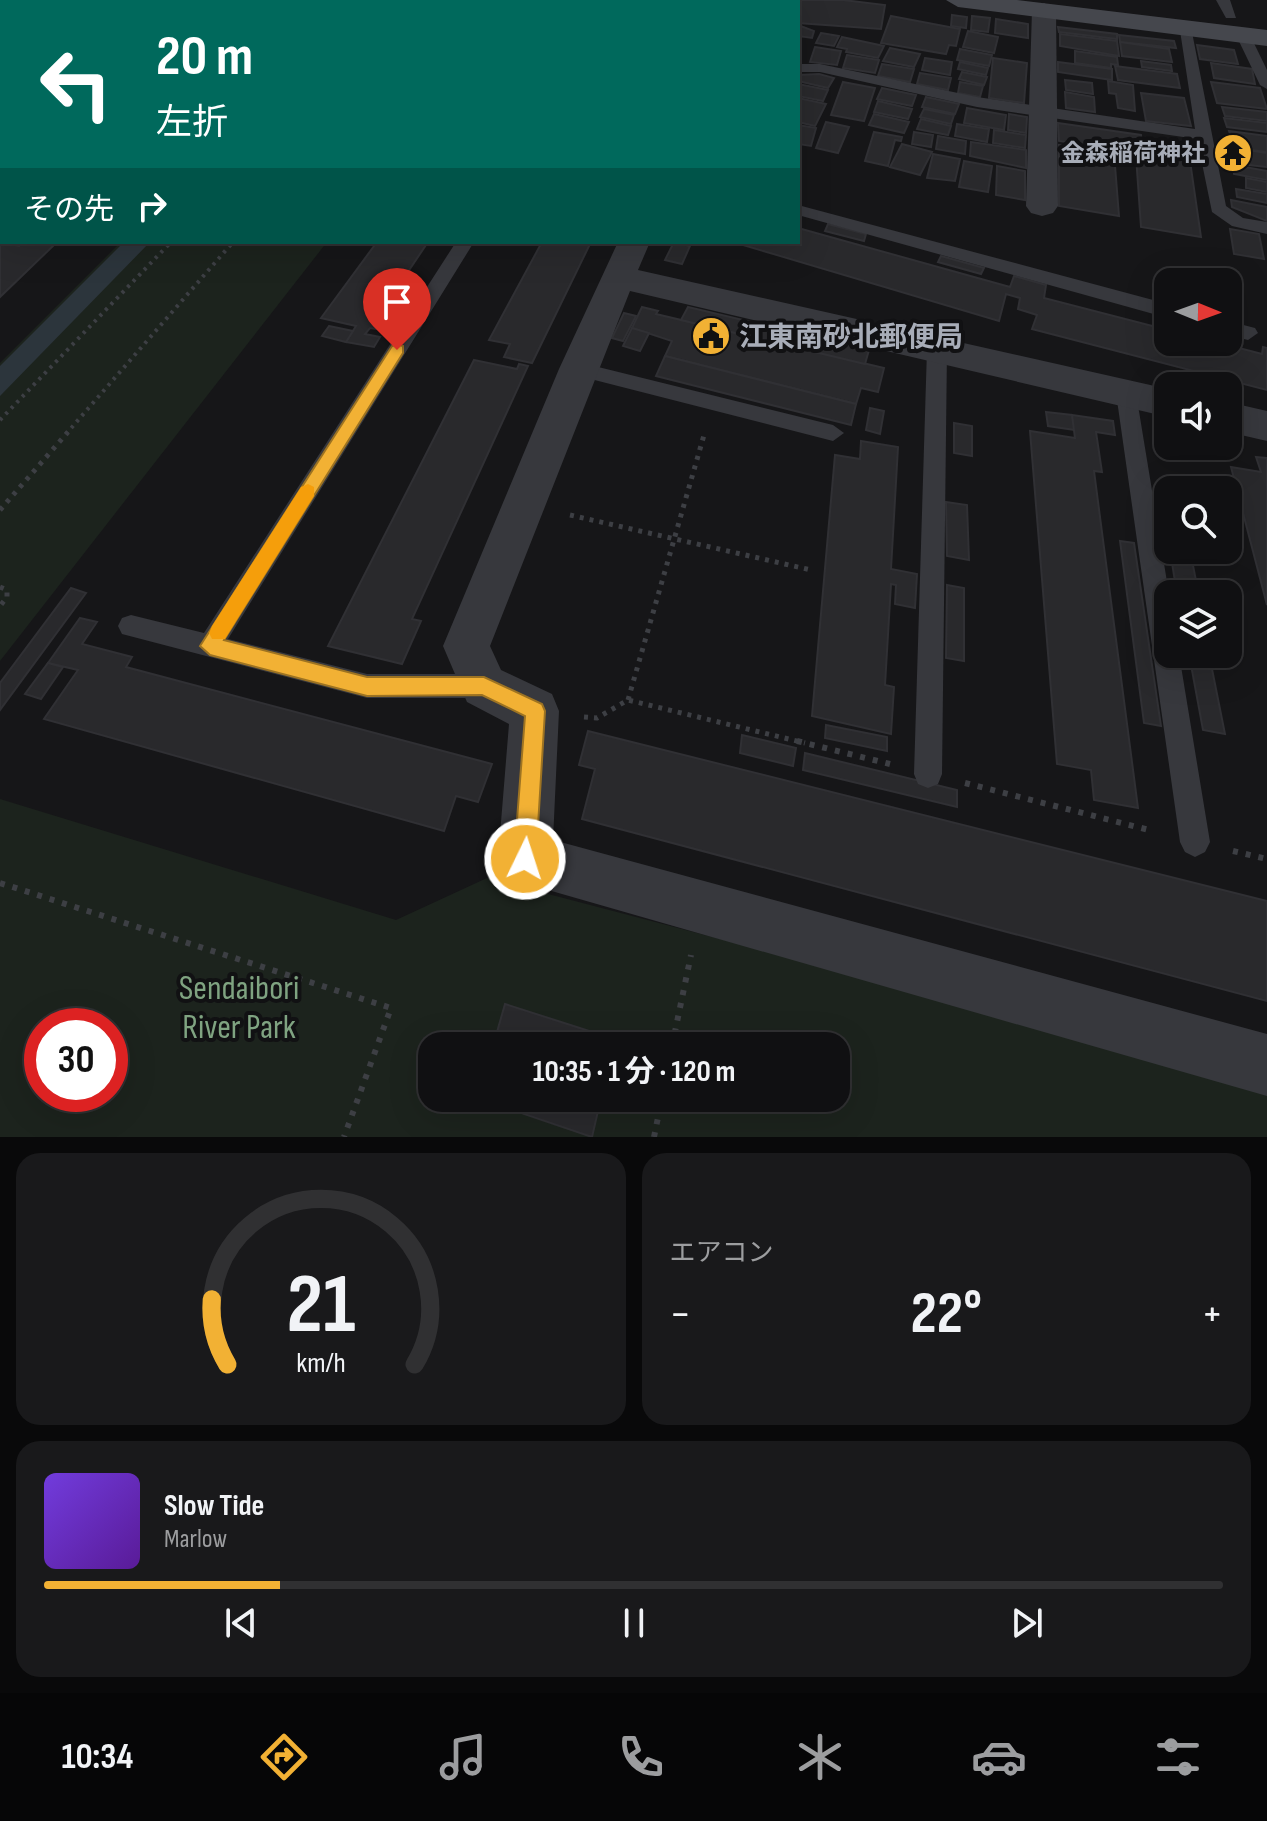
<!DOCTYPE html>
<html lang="ja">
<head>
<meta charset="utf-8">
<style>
	body { margin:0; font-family:"Sofia Sans Condensed","Noto Sans JP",sans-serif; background:#19191b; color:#f1f3f6; height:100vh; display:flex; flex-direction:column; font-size:30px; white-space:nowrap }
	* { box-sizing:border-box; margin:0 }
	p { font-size:26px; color:#9c9d9f }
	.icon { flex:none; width:44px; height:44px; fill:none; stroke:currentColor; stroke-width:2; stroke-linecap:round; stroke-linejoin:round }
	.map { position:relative; height:1137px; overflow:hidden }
	.panel { display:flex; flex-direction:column; gap:16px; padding:16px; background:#09090a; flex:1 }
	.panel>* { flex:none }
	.hud { position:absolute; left:0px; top:0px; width:800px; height:244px; box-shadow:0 8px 32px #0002,0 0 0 2px #303032; background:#00695c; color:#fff; overflow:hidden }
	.needle { width:52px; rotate:91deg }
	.fabs { position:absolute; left:1154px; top:268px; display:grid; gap:16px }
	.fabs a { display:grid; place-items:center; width:88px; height:88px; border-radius:16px; background:#101012; box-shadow:0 8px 32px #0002,0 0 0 2px #303032; font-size:40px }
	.speed { position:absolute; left:24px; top:1008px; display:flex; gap:16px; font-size:40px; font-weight:700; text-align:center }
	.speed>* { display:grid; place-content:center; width:104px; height:104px; border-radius:50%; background:#101012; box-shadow:0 8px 32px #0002,0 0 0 2px #303032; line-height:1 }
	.speed .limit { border:12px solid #d22; background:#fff; color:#111 }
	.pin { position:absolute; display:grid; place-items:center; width:68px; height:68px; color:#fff; margin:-82px -34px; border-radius:50% 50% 50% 0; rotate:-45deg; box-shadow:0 0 8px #0007 }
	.pin .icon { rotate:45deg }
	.me { position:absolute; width:88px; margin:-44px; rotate:4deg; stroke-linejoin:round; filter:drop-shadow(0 0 6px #0008) }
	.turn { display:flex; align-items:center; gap:28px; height:168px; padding:0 24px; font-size:36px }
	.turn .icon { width:104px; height:104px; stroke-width:2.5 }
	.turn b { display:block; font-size:56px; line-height:68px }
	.then { display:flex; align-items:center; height:76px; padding:0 24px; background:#0003; gap:16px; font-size:30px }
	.big { font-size:60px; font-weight:700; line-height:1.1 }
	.panel .card { flex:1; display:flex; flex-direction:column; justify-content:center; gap:12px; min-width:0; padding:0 28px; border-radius:24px; background:#19191b }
	.panel .dial { align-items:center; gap:0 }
	.dial svg { height:208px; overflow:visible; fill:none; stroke:#303032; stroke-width:7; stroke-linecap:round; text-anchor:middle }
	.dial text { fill:#f1f3f6; stroke:none }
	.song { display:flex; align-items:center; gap:24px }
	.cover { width:96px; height:96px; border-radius:12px; background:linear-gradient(135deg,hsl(260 70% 55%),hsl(270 70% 35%)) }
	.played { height:8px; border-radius:4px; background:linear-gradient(90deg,#f2b134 20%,#303032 20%) }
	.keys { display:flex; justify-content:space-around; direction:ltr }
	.heat { display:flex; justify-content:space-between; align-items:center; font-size:44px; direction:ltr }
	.panel .tiles { flex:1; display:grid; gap:16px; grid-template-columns:1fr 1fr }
	.card:last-child { grid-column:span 2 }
	.trip { position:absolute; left:418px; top:1032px; width:432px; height:80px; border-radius:24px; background:#101012; box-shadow:0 8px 32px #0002,0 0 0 2px #303032; font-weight:700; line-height:80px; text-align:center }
	.tab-bar { display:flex; height:128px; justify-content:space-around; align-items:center; background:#060607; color:#9c9d9f }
	.tab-bar .icon { width:56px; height:56px }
	.tab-bar .active { color:#f2b134 }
	.tab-bar b { font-size:36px; color:#f1f3f6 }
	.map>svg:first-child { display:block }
</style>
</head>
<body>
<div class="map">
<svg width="1267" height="1137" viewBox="0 0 1267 1137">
	<rect width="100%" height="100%" fill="#161618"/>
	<!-- green -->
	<g fill="#1c231d" fill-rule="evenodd">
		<polygon points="121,242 327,242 0,661 0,363"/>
		<path d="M0 799 396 920 487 878 1267 1082V1137H0ZM42 1026H110V1094H42ZM432 1046H836V1098H432Z"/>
	</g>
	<!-- water -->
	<polygon fill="#2c353c" points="124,242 150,242 0,396 0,366"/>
	<!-- building -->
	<g fill="#29292c" stroke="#303034" stroke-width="2">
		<polygon points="178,0 339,0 337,2"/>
		<polygon points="790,0 843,0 885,5 881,29 798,23 798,2"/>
		<polygon points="952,15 967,17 966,28 951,26"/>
		<polygon points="891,16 960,29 956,46 949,45 946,54 881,43"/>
		<polygon points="972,16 990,18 988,32 971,30"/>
		<polygon points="996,19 1028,24 1028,38 995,33"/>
		<polygon points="798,25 814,31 812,38 798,36"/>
		<polygon points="1058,27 1117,34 1117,39 1059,32"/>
		<polygon points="968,31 998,37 994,53 963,47"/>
		<polygon points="821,33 839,36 834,46 816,43"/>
		<polygon points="1060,34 1117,41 1119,56 1060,46"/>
		<polygon points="1119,35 1174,41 1176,48 1120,42"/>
		<polygon points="842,37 884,46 878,58 846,52 847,49 837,47"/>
		<polygon points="1120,42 1169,49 1172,62 1122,56"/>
		<polygon points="1197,45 1234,50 1238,64 1200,59"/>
		<polygon points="815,47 841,51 837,65 810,62"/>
		<polygon points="890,48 920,54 914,67 883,61"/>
		<polygon points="960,49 992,55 989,66 957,60"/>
		<polygon points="1075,51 1117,57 1118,65 1111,64 1111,68 1075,63"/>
		<polygon points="847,55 879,60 875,73 843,68"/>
		<polygon points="925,58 952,62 950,75 922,70"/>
		<polygon points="993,58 1027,63 1024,103 989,98"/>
		<polygon points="1141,61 1171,65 1172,71 1142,67"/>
		<polygon points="960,62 988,68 986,75 958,69"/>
		<polygon points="1058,62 1112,69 1112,80 1058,72"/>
		<polygon points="1211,63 1252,69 1255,84 1214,78"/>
		<polygon points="882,64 914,69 910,82 878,76"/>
		<polygon points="1115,66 1177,74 1180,88 1118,80"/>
		<polygon points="962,72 987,77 984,85 959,79"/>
		<polygon points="920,73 951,78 948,90 917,84"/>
		<polygon points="819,74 834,78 828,88 798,81 799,75"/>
		<polygon points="1065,80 1092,83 1093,94 1066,90"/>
		<polygon points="1108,81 1133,85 1135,111 1118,108 1116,94 1109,93"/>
		<polygon points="843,82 875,88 864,121 831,115"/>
		<polygon points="960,82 983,86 980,97 958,93"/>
		<polygon points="1211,82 1260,88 1267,109 1217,103"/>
		<polygon points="798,84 828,90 823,101 798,96"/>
		<polygon points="882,88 916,95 912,106 877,99"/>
		<polygon points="1065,92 1094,97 1095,112 1066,108"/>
		<polygon points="1141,93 1184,98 1191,126 1146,121"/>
		<polygon points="926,97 959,104 955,114 922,107"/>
		<polygon points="798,98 826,104 815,126 798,122"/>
		<polygon points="878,101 912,109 908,119 874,112"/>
		<polygon points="1222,107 1267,112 1267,121 1225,116"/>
		<polygon points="967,108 1006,115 1004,130 964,123"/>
		<polygon points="924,109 954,115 951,124 920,117"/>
		<polygon points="874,114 909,122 904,133 869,125"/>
		<polygon points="1009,114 1027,117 1026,133 1008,130"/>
		<polygon points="1224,118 1267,123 1267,132 1227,127"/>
		<polygon points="921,119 951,126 948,135 917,129"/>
		<polygon points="826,122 849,127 838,153 816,148"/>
		<polygon points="1058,123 1141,135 1143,153 1059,141"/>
		<polygon points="957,124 989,129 987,142 955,136"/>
		<polygon points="798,125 816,128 811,146 798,144"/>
		<polygon points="994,130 1026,135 1025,148 993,143"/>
		<polygon points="1229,131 1267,136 1267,152 1235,148"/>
		<polygon points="874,132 902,137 901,141 895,140 888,166 865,161"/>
		<polygon points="914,132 933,135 931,147 912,144"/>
		<polygon points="938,136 966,141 965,154 936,149"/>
		<polygon points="971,142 1026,150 1026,168 970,156"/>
		<polygon points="902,144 932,152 920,175 890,167"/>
		<polygon points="1169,144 1188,147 1201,237 1141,227 1136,156 1150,158 1149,149 1170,152"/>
		<polygon points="1059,145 1114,153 1119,216 1059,206"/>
		<polygon points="1240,149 1267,153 1267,167 1249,165"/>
		<polygon points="933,154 960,159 955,181 927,178"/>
		<polygon points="964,161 992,166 988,192 959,187"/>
		<polygon points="1234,165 1267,171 1267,180 1234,174"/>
		<polygon points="997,166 1025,171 1025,200 996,195"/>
		<polygon points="1246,178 1267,182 1267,192 1246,188"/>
		<polygon points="1236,189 1267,194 1267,203 1237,197"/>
		<polygon points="1231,200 1267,207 1267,221 1232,207"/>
		<polygon points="828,224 866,234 864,241 825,231"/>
		<polygon points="798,228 1010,287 1014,276 1046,285 1044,298 1168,330 1168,342 1216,342 1262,354 1263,347 1267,348 1267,390 1032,329 1037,315 1018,309 1020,298 1006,294 999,321 733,242 798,242"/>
		<polygon points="1230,229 1259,234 1264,259 1234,254"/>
		<polygon points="0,242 19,246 23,242 54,245 0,297"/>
		<polygon points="377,242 428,242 387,303 393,304 376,329 370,328 365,334 380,337 374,347 346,342 356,326 321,318"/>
		<polygon points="542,242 591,242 532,363 504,357 510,344 489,340"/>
		<polygon points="674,242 690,246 682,264 665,260"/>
		<polygon points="941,256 984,268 981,274 938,262"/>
		<polygon points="642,307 658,311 656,314 884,368 878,392 861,388 856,404 665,356 672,341 632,328"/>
		<polygon points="688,307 869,350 865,364 681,320"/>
		<polygon points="624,313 636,316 623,341 612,338"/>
		<polygon points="329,326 353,331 346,342 322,336"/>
		<polygon points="632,328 649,333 640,351 623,346"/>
		<polygon points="665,356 856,404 851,425 656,376"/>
		<polygon points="474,360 517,369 519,364 528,366 412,619 421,621 402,664 328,646"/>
		<polygon points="870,408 884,411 880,434 866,430"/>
		<polygon points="1046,412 1072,415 1075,430 1048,426"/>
		<polygon points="1072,415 1113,421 1115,435 1096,432 1102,472 1094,471 1138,808 1094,800 1091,770 1057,764 1030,431 1075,438"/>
		<polygon points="954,423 972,426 972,456 954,453"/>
		<polygon points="861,441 898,447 891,569 917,574 915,608 895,604 896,585 891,584 885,685 894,687 891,734 812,716 835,455 860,459"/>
		<polygon points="1256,457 1267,458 1267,605 1231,467 1261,472"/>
		<polygon points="1160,488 1172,490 1168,490 1168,537"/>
		<polygon points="946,502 967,505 969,560 947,556"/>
		<polygon points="1120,541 1134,543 1161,726 1144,723"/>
		<polygon points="1170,550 1190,550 1198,591 1176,588"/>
		<polygon points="947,585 964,588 964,661 946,658"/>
		<polygon points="71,588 86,593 0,710 0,683"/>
		<polygon points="80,618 97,622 82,644 132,657 126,667 492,764 478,802 456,796 444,831 44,719 78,670 48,663"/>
		<polygon points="1189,654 1209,654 1225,734 1203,730"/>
		<polygon points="48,663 63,667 41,699 25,694"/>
		<polygon points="826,725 887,737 887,751 825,738"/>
		<polygon points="588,731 1267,901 1267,1001 582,819 595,769 579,765"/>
		<polygon points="742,735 796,748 793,766 740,753"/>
		<polygon points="805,753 957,790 957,807 803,770"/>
		<polygon points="505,1004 614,1039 612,1046 493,1046"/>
		<polygon points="477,1098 601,1098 592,1137"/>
	</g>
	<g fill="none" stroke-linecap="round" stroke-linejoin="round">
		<!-- path-far2 -->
		<g stroke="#3d3f44" stroke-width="4" stroke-dasharray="3 5" stroke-linecap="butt">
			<polyline points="0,420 171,242"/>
			<polyline points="66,434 233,242"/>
		</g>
		<!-- path-far1 -->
		<g stroke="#3d3f44" stroke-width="5" stroke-dasharray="4 6" stroke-linecap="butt">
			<polyline points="0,510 68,432"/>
			<polyline points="570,515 811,570"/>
			<polyline points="0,587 7,590 7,597 0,606"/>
			<polyline points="628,700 704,435"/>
			<polyline points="584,717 597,718 628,700 805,743"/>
		</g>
		<!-- path -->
		<g stroke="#3d3f44" stroke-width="6" stroke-dasharray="5 8" stroke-linecap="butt">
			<polyline points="797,741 890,764"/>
			<polyline points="965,783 1153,831"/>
			<polyline points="1233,851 1267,859"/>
			<polyline points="0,883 391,1008 344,1137"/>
			<polyline points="672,1046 691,955"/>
			<polyline points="654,1137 662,1098"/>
		</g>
		<!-- lane -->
		<g fill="#37383d" fill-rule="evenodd">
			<polygon points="611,0 625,0 610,2"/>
			<rect x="770" y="0" width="14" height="2"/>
			<polygon points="1216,0 1230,0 1236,18 1226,18"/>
			<polygon points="1179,24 1191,27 1226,206 1243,218 1267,222 1267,234 1232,226 1212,212 1197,139 977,107 820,72 798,72 798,64 820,64 977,97 1195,129"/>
			<polygon points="1238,32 1250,35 1267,70 1267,89 1260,85 1236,35"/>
			<rect x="0" y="116" width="2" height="10"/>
			<polygon points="798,205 1168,304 1168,318 798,215"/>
			<polygon points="456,242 474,242 228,639 367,674 484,674 493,677 497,686 493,695 484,698 367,698 122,634 118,626 122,618 131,615 204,633"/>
			<polygon points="1228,321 1255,328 1258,333 1248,340 1228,335"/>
			<polygon points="937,342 947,349 942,774 938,784 928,788 918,784 914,774 927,349"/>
			<polygon points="578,362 833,425 844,433 833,441 571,374 568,369 571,364"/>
			<polygon points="1126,385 1136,393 1169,594 1168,654 1179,654 1210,842 1205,852 1195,857 1185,852 1180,842 1116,393"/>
		</g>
		<!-- street -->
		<g fill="#37383d" fill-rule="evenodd">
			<polygon points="1044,3 1056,10 1058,206 1053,213 1042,216 1031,213 1026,206 1032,10"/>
			<polygon points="618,242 650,242 638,270 1168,389 1168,417 630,291 490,646 501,670 552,694 559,711 553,840 1267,1034 1267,1096 506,878 498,859 509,724 467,702 443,646 559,369"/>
			<polygon points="1228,402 1267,411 1267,441 1228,432"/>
		</g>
		<!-- secondary -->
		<polygon fill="#45474d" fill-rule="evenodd" points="946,0 1017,0 1267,30 1267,46 958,7"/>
		<!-- primary -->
		<g fill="#53555c" fill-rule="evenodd">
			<polygon points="80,0 106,0 79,2"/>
			<polygon points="2,59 2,75 0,76 0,60"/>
		</g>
	</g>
	<!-- route -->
	<polygon fill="#f2b134" stroke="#9d7322" stroke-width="2" points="397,344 403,346 403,353 224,640 367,677 484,677 542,704 545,711 536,859 533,867 525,870 517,867 514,859 525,716 482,695 367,696 210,655 200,646 392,346"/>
	<!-- slow -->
	<polygon fill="#f59e0b" points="308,484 314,487 314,496 225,639 212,639 209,633 212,626 301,487"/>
	<!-- icons -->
	<defs>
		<g id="temple-disc" transform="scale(2)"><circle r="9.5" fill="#f2b134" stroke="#111113"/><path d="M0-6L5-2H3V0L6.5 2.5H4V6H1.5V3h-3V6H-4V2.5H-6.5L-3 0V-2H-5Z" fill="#111"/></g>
		<g id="civic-disc" transform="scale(2)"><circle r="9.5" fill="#f2b134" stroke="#111113"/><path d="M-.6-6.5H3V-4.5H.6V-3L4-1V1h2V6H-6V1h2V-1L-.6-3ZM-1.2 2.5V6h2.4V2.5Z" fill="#111"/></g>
	</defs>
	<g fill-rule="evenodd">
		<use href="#temple-disc" x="1233" y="153"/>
		<use href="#civic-disc" x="711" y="336"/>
	</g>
	<g text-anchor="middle" stroke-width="8" stroke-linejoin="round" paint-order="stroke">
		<!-- far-poi labels -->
		<g font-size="24" font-weight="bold" fill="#a8adb8" stroke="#111113" text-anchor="end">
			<text x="1205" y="161">金森稲荷神社</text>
		</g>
		<!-- poi labels -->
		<g font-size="28" font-weight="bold" fill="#a8adb8" stroke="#111113" text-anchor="start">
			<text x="739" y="346">江東南砂北郵便局</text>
		</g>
		<!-- near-park labels -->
		<g font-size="34" fill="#7fa381" stroke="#111113">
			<text x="239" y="999">Sendaibori<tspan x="239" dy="39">River Park</tspan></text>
		</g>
	</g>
</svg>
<div class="fabs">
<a><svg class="needle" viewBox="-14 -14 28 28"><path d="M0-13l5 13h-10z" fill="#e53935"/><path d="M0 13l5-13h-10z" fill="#9c9d9f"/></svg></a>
<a><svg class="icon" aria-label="sound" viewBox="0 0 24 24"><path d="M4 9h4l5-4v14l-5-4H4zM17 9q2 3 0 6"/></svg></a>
<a><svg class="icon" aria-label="search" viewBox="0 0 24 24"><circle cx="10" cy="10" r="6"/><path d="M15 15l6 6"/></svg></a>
<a><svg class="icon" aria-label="layers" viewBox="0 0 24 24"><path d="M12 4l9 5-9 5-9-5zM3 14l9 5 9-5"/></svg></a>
</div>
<div class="speed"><div class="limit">30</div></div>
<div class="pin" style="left:397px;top:350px;background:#d93025"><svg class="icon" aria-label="arrive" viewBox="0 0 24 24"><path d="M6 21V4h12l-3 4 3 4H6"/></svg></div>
<svg class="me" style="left:525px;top:859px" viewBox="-20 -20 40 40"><circle r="17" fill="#f2b134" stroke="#fff" stroke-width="3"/><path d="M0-11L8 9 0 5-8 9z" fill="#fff"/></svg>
<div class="trip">10:35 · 1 分 · 120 m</div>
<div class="hud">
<div class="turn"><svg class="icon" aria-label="left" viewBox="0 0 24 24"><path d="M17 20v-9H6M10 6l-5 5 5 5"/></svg><div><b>20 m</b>左折</div></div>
<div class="then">その先<svg class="icon" aria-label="right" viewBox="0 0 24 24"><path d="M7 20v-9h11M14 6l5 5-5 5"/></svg></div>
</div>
</div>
<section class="panel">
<div class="tiles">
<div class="card dial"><svg viewBox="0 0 100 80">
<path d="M14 69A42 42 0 1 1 86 69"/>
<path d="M14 69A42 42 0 0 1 8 44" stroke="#f2b134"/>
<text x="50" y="56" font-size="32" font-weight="700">21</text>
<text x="50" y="72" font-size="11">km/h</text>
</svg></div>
<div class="card"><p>エアコン</p>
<div class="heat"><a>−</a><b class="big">22°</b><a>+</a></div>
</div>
<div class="card">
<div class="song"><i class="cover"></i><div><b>Slow Tide</b><p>Marlow</p></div></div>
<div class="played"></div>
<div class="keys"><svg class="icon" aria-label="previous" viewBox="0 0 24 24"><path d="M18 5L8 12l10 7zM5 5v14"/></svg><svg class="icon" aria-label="pause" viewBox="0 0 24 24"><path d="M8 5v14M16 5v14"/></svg><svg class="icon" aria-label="next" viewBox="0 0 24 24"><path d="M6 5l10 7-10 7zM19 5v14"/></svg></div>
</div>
</div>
</section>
<nav class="tab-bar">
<b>10:34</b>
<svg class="icon active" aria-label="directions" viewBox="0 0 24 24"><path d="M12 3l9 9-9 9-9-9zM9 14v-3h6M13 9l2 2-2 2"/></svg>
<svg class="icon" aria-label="music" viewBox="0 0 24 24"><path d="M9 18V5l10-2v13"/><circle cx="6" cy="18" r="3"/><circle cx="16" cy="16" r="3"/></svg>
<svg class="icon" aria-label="phone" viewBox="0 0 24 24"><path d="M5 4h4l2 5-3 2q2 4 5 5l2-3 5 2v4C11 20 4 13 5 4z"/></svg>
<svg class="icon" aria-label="climate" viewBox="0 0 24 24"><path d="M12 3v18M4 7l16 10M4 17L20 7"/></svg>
<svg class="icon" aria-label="car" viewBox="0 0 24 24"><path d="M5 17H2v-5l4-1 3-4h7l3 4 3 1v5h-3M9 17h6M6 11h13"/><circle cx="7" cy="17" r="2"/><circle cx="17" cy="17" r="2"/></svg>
<svg class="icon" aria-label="filters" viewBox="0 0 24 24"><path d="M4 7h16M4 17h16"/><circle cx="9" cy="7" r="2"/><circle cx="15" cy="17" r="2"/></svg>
</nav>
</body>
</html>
